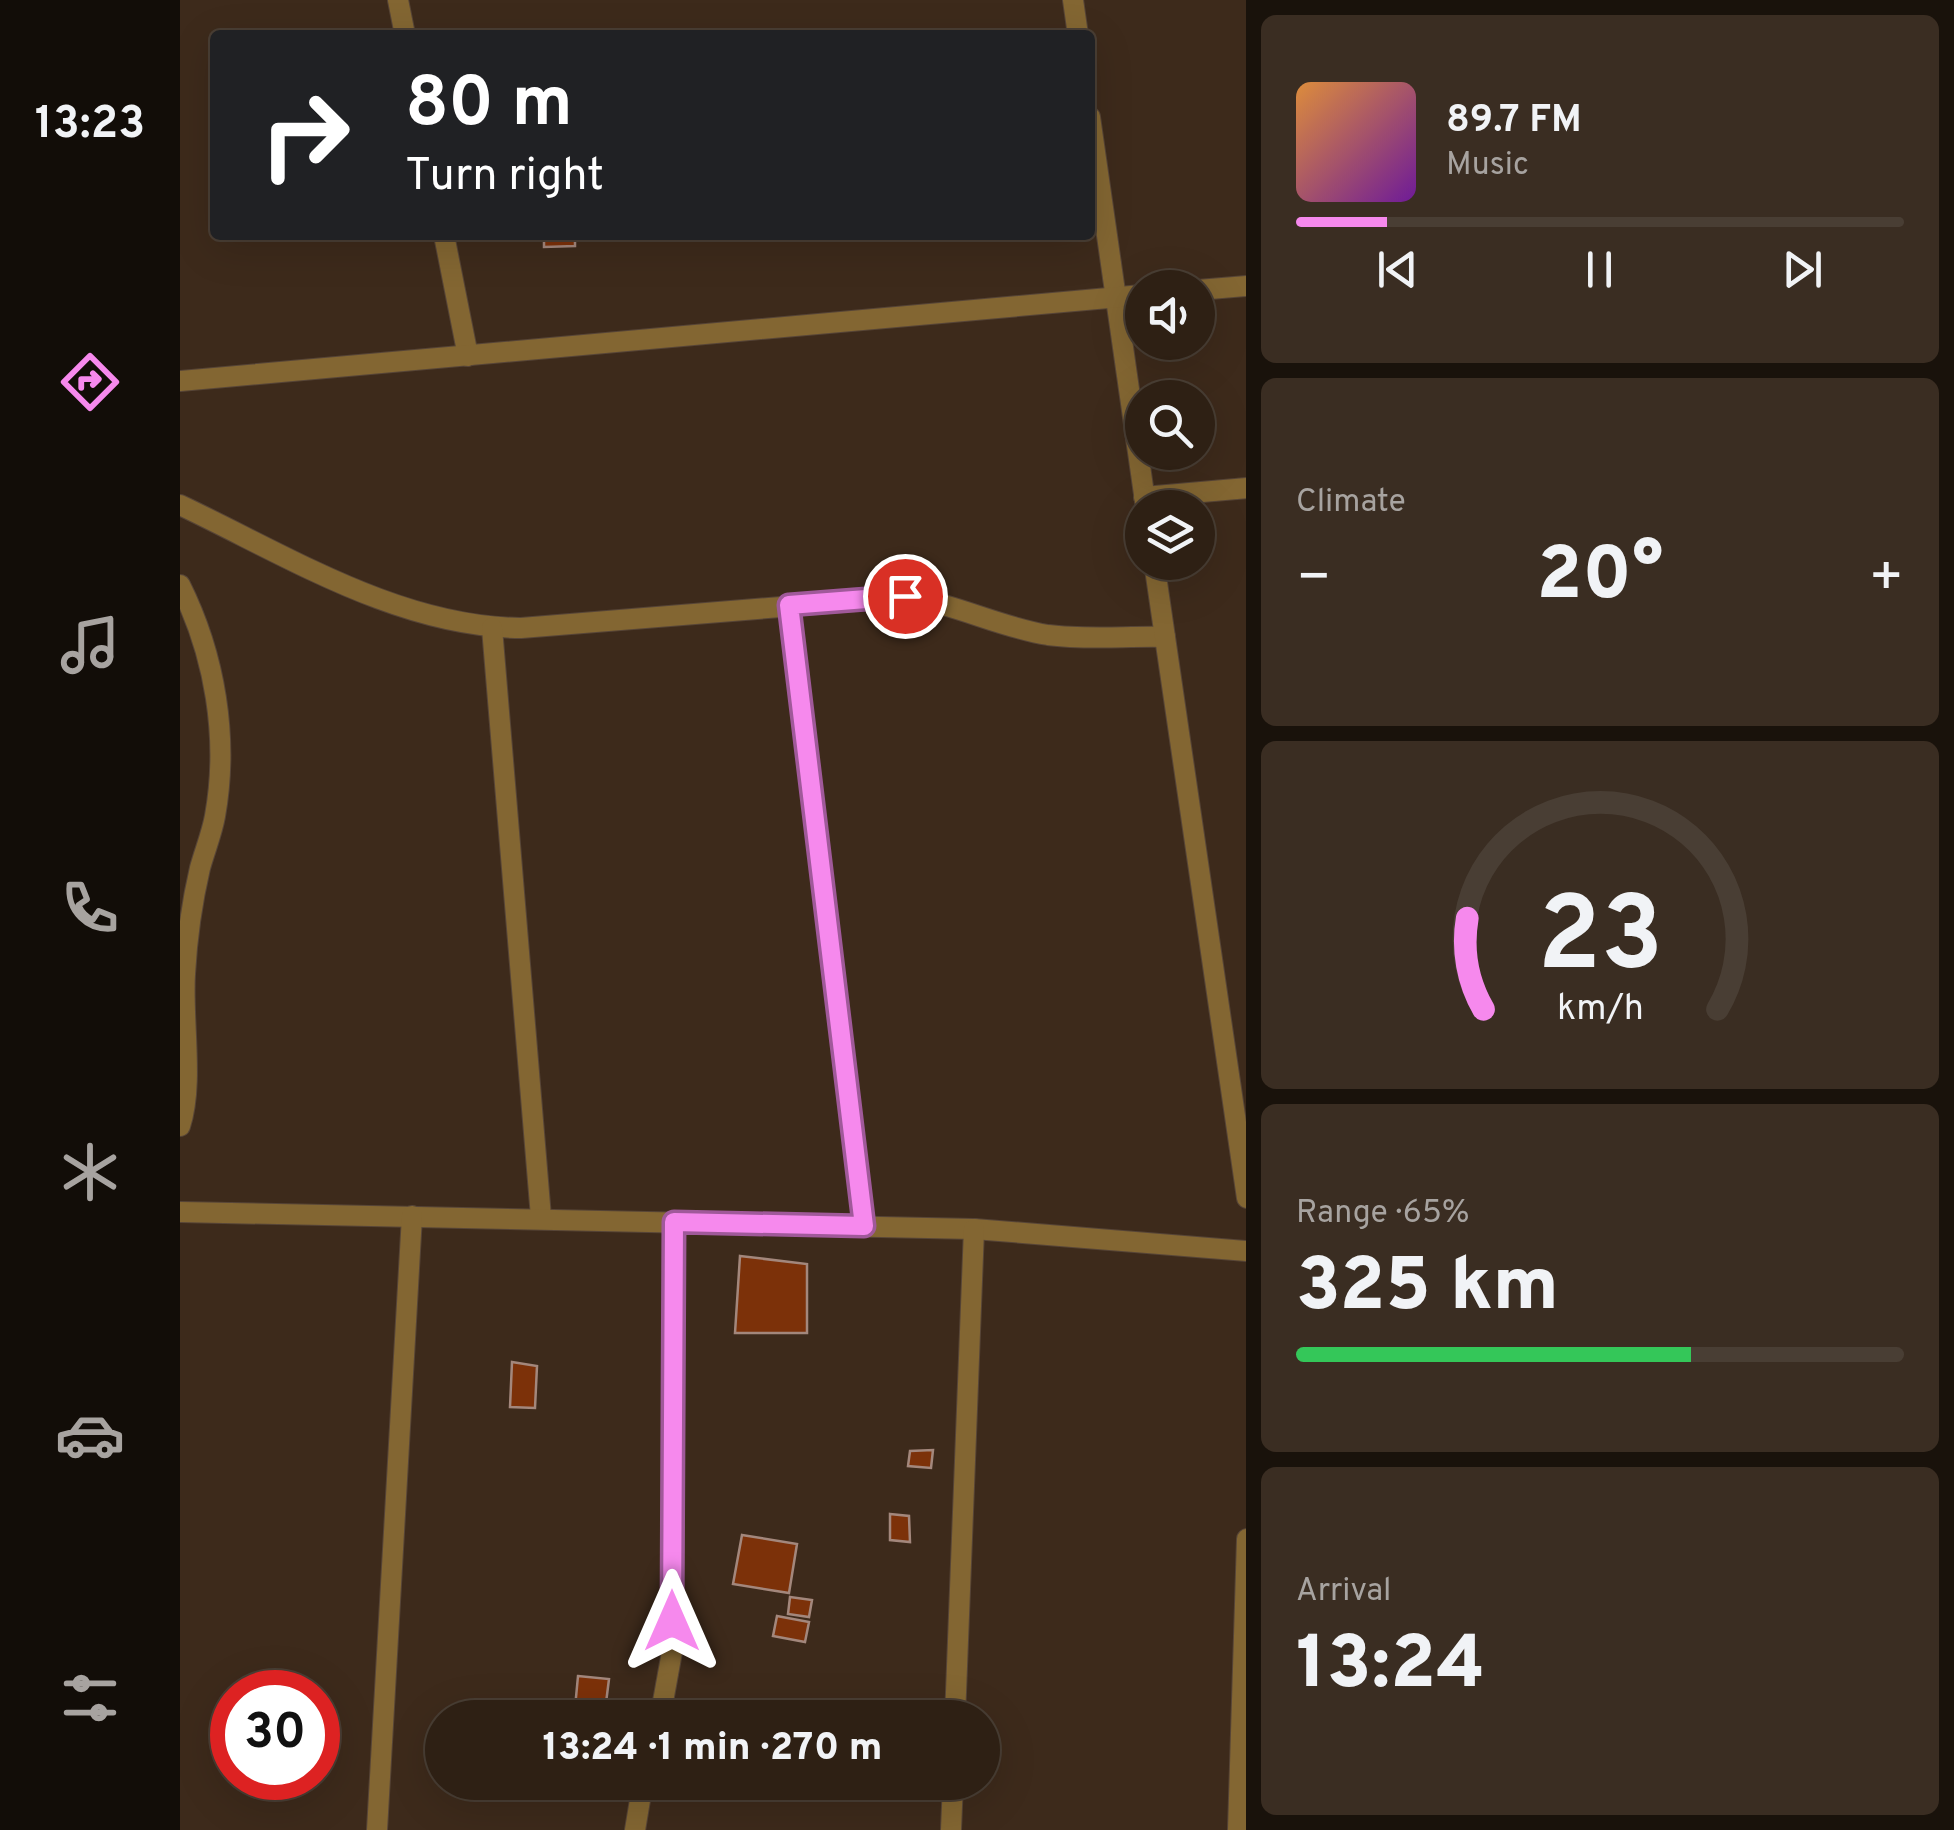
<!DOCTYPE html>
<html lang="en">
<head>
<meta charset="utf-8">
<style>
	body { margin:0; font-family:Overpass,sans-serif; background:#3a2d22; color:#f1f3f6; height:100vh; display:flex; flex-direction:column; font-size:38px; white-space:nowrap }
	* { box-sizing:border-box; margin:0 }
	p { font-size:32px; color:#a7a3a0 }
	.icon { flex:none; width:55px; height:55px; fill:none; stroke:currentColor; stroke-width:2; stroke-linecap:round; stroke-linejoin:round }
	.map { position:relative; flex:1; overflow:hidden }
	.sheet { display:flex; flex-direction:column; gap:15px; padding:15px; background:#19120b; width:708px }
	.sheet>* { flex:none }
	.guide { position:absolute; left:30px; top:30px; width:885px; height:210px; border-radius:10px; box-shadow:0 10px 40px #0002,0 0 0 2px #493e34; background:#202124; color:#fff; overflow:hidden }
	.fabs { position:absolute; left:945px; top:270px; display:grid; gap:20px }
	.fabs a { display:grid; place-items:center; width:90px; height:90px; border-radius:50%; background:#2e2014; box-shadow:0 10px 40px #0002,0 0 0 2px #493e34; font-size:50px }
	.speed { position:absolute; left:30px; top:1670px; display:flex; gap:20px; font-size:50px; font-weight:700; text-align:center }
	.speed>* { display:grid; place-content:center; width:130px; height:130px; border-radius:50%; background:#2e2014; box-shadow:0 10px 40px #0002,0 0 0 2px #493e34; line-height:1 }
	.speed .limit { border:15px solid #d22; background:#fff; color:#111 }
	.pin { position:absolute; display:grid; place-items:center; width:85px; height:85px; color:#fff; margin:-42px; border:5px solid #fff; border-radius:50%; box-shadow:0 2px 10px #0007 }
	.me { position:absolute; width:110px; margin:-55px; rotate:0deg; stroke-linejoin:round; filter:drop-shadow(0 0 8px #0008) }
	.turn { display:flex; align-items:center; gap:35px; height:210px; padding:0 30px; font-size:45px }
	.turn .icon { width:130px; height:130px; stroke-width:2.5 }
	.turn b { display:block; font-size:70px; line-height:85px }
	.big { font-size:75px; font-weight:800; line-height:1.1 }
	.sheet .tile { flex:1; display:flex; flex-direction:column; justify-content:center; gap:15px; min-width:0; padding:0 35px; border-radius:15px; background:#3a2d22 }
	.sheet .dial { align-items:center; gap:0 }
	.dial svg { height:260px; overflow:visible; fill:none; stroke:#493e34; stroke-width:7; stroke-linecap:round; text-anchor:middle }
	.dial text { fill:#f1f3f6; stroke:none }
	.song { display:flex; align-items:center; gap:30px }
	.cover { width:120px; height:120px; border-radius:15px; background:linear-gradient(135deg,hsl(30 70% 55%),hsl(280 70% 35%)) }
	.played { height:10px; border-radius:5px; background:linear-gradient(90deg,#f689ed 15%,#493e34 15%) }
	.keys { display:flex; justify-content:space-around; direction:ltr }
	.heat { display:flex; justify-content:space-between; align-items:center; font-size:55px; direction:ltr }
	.charge { height:15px; border-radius:8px; background:linear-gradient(90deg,#34c759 65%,#493e34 0) }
	.trip { position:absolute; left:245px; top:1700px; width:575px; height:100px; border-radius:50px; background:#2e2014; box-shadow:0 10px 40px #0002,0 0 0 2px #493e34; font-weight:800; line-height:100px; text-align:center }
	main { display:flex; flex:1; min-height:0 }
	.dock { display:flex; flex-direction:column; width:180px; justify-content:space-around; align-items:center; background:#120d08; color:#a7a3a0 }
	.dock .icon { width:70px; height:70px }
	.dock .on { color:#f689ed }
	.dock b { font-size:45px; color:#f1f3f6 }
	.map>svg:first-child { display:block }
</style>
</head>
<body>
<main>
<nav class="dock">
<b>13:23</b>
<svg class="icon on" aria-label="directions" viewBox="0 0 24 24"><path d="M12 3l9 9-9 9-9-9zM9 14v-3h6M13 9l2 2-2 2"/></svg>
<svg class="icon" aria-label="music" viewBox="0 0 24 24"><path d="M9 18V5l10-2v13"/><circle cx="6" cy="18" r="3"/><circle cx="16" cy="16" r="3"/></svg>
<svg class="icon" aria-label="phone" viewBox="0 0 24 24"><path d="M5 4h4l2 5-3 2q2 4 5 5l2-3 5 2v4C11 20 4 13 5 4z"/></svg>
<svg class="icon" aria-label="climate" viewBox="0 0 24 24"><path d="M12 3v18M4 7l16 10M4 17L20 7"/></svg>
<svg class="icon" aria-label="car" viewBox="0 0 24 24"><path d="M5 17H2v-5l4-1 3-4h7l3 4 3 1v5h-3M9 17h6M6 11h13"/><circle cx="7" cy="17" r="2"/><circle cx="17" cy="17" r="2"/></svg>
<svg class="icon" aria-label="filters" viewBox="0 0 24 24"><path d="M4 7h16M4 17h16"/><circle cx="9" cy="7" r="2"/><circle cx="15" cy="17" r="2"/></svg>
</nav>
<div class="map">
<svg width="1067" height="1830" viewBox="0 0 1067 1830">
	<rect width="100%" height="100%" fill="#3d2a1b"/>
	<!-- building -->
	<g fill="#7c3109" stroke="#a3877c" stroke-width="2.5">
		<polygon points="364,235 395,235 395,246 364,247"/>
		<polygon points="560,1256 627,1264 627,1333 555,1333"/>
		<polygon points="332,1362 357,1366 355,1408 330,1407"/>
		<polygon points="753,1450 751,1468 728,1466 730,1451"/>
		<polygon points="710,1514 729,1516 730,1542 710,1540"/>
		<polygon points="562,1535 617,1544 609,1593 553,1584"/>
		<polygon points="610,1597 632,1600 629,1617 608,1614"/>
		<polygon points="597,1616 629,1622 625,1642 593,1636"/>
		<polygon points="398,1676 429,1679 425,1711 395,1708"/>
	</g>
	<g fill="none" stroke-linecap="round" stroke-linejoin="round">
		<!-- street casing -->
		<g stroke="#574537" stroke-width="22">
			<g id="street">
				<polyline points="218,0 225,35"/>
				<polyline points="893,0 898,35"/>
				<polyline points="910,117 966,508"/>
				<polyline points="264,235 288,356"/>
				<polyline points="1018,290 1067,286"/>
				<polyline points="0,381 962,295"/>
				<polyline points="964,497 1067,488"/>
				<path d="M0 505C108 556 219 627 341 628L725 597C775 603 818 627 868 635 905 640 947 636 985 637"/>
				<polyline points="974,562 1067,1198"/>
				<path d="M0 585C35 655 49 738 35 816 32 833 25 850 20 868 12 902 7 938 5 974 2 1020 14 1084 0 1126"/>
				<polyline points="609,605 684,1226"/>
				<polyline points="312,628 361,1217"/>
				<polyline points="0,1212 794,1229 1067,1251"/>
				<polyline points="480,1718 492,1652 495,1222"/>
				<polyline points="775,1718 794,1229"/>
				<polyline points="197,1830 232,1216"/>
				<polyline points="455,1830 463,1782"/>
				<polyline points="771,1830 773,1782"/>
				<polyline points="1058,1830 1067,1539"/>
			</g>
		</g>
		<!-- street -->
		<use href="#street" stroke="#836632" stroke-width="20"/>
	</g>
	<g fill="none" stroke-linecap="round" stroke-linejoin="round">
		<!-- route casing -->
		<g stroke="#a0599a" stroke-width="25">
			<polyline id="route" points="492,1621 494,1222 684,1226 609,605 725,596"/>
		</g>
		<!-- route -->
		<use href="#route" stroke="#f689ed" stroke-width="18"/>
	</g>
</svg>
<div class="fabs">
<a><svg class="icon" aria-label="sound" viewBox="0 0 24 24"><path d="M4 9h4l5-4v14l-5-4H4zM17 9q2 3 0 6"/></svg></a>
<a><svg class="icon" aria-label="search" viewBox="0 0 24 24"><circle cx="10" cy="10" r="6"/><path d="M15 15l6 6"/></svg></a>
<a><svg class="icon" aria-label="layers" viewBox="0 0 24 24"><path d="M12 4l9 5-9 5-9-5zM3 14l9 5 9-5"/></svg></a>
</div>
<div class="speed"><div class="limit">30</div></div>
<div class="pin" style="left:725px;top:596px;background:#d93025"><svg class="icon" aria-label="arrive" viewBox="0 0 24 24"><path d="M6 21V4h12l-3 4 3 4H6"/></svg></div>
<svg class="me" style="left:492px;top:1621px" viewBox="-20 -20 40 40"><path d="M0-17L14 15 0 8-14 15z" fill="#f689ed" stroke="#fff" stroke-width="4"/></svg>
<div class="trip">13:24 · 1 min · 270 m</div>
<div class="guide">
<div class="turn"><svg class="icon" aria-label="right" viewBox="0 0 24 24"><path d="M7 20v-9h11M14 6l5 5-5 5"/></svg><div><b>80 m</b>Turn right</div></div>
</div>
</div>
<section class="sheet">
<div class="tile">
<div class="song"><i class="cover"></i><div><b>89.7 FM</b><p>Music</p></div></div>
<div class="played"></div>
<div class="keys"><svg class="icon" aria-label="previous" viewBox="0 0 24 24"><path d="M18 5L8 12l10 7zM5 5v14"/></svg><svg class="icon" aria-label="pause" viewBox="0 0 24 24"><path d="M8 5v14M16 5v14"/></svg><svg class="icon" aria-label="next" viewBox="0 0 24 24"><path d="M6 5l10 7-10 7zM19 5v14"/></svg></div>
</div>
<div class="tile"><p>Climate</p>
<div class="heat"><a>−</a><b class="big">20°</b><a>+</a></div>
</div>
<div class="tile dial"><svg viewBox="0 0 100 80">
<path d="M14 69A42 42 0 1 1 86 69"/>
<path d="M14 69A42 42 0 0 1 9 41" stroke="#f689ed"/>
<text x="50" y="56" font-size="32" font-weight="700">23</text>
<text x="50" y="72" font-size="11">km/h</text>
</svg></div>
<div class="tile"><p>Range · 65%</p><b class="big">325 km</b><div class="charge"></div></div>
<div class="tile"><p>Arrival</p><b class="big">13:24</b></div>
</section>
</main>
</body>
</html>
